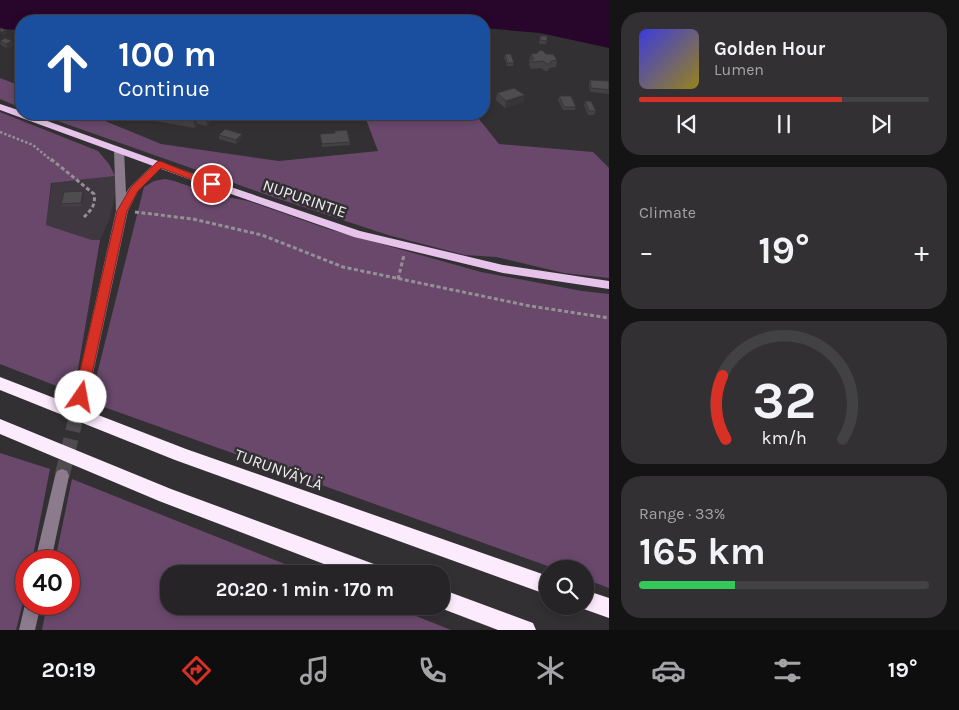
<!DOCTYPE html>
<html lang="en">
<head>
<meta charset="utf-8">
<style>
	body { margin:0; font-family:Karla,sans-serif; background:#323032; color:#f1f3f6; height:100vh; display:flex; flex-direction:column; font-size:19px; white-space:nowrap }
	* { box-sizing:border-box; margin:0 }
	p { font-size:16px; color:#a4a4a7 }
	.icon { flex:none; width:28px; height:28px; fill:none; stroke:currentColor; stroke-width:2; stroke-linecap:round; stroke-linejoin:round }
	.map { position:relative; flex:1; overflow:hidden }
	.panel { display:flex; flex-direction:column; gap:12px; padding:12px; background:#151415; width:350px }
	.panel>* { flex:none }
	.top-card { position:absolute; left:15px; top:15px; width:475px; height:105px; border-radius:20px; box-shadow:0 2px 8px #0003,0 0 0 1px #424143; background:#1a4fa0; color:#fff; overflow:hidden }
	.controls { position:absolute; left:539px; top:560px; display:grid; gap:10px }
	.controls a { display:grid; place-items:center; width:55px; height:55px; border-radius:50%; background:#262426; box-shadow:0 2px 8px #0003,0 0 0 1px #424143; font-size:25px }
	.speed { position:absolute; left:15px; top:550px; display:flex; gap:10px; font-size:25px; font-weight:700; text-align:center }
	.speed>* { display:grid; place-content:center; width:65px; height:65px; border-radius:50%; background:#262426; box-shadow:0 2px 8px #0003,0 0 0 1px #424143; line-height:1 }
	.speed .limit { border:8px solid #d22; background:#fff; color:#111 }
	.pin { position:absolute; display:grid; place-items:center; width:42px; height:42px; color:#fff; margin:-21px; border:2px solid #fff; border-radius:50%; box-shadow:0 1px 5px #0007 }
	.me { position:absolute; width:55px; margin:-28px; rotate:12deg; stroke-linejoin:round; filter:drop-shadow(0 0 4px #0008) }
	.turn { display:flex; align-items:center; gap:18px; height:105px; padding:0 20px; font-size:22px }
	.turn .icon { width:65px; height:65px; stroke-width:2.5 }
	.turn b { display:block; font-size:35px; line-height:42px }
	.big { font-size:38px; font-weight:700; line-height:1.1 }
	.panel .tile { flex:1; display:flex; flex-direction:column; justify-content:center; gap:8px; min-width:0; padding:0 18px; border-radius:20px; background:#323032 }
	.panel .dial { align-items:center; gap:0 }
	.dial svg { height:130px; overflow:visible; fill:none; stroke:#424143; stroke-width:7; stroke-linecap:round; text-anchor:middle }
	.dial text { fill:#f1f3f6; stroke:none }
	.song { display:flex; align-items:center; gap:15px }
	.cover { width:60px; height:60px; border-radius:8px; background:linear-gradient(135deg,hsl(240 70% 55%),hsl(50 70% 35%)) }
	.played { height:5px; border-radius:2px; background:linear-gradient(90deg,#d93025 70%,#424143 70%) }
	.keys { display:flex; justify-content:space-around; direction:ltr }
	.heat { display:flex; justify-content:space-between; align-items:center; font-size:28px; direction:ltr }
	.charge { height:8px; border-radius:4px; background:linear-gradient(90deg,#34c759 33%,#424143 0) }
	.trip { position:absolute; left:160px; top:565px; width:290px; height:50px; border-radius:20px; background:#262426; box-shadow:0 2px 8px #0003,0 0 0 1px #424143; font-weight:700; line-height:50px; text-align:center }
	.tabs { display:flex; height:80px; justify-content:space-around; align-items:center; background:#0f0e0f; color:#a4a4a7 }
	.tabs .icon { width:35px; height:35px }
	.tabs .current { color:#d93025 }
	.tabs b { font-size:22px; color:#f1f3f6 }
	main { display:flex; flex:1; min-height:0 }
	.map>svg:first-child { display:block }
</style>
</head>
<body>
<main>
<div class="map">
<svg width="609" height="630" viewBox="0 0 609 630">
	<rect width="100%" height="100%" fill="#333033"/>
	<!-- built -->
	<polygon fill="#3f3840" points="115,176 116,192 109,220 100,240 92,240 46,225 52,183"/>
	<!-- green -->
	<g fill="#69486c">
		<polygon points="0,78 21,86 21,108 0,99"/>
		<polygon points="0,112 98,151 109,164 115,176 51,183 46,225 92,240 100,240 78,369 72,392 0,364"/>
		<polygon points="38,114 88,114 161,144 279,161 378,151 364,114 475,114 499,144 593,152 609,168 609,278 564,273 496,257 465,255 388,235 273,197"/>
		<polygon points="165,179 174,181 212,194 248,201 328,229 481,272 582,291 609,294 609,588 585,579 585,569 556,569 90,402 144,187 154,181"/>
		<polygon points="0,453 50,469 32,561 26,561 26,590 16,630 0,630"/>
		<polygon points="72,479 310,574 169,574 169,606 391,606 451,630 42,630 47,604 69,604 69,561 55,561"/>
	</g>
	<!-- water -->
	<polygon fill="#28062c" points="0,0 609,0 609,48 540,33 484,28 484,21 21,21 21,30 0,29"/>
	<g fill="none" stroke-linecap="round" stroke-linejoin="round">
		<!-- minor-tunnel -->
		<polyline stroke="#4f4c50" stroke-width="15" stroke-dasharray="15 8" stroke-linecap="butt" points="62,476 81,397"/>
		<!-- path-far1 -->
		<polyline stroke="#939194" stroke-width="2.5" stroke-dasharray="2.5 2" stroke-linecap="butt" points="0,132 33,145 52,161"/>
		<!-- path -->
		<g stroke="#939194" stroke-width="3" stroke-dasharray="4 2.5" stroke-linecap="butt">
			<path d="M51 159 94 194C96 205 91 210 84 217"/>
			<polyline points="135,212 193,219 262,235 343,267 530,306 609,318"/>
			<polyline points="398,279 404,255"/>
		</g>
		<!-- minor -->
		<g fill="#8c7a8d" fill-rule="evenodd">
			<polygon points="119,147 124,150 126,193 130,187 156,162 164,162 165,164 138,191 128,211 88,397 86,401 81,403 76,401 74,397 116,211 114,150"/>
			<polygon points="62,469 67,471 69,476 51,561 35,561 55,476 57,471"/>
			<polygon points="26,600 26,604 41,604 35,630 19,630"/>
		</g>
		<!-- major -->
		<polygon fill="#e7c3eb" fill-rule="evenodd" points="0,104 21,111 21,114 28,114 216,182 360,231 503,265 609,281 609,289 503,273 354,237 208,186 0,110"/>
		<!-- highway -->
		<g fill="#fceafd" fill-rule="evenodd">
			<polygon points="0,377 186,449 548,576 548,595 175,460 0,390"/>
			<polygon points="0,419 171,489 382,567 385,574 350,574 159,501 0,434"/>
			<polygon points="441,589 533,623 536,630 498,630 435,606 441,606"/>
			<polygon points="585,590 609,598 609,618 578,607 585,606"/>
		</g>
	</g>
	<!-- wall -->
	<g fill="#444145">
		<polygon points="540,36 547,41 546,44 539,44"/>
		<polygon points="0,41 13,45 7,48 1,45"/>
		<polygon points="537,52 557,60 556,67 549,68 548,71 545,71 541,68 531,69 529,65 530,62 529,61 531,54 537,53"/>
		<polygon points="505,54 514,63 513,66 507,66 504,58"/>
		<polygon points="590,80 609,81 609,94 590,92 589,84"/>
		<polygon points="497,93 524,102 505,108 496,100"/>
		<polygon points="559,96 576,107 575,110 563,110 558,100"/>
		<polygon points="585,101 596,111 594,115 588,115 584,105"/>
		<polygon points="112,114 126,114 120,121 111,119 111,116"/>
		<polygon points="153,114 215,114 207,126 197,124 195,128 155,121"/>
		<polygon points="320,134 350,142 350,145 322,147"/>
		<polygon points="219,135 242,138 236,144 219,139"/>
		<polygon points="84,195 82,206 62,207 61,204"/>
	</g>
	<!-- shaded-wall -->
	<g fill="#373538">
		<polygon points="6,30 7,33 3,36 2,32"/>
		<polygon points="12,41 13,45 7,48 6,44"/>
		<polygon points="525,95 524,102 505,108 506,101"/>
		<polygon points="123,114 126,114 120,121 120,118"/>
		<polygon points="196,114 197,124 195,128 193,118"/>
		<polygon points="207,114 215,114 207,126 206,115"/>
		<polygon points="242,134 242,138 236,144 236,140"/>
		<polygon points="83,191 84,195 82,206 81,203"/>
	</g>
	<!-- building -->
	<g fill="#4f4c50" stroke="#373538">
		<polygon points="0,28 6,30 2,32 0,32"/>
		<polygon points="540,36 547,36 547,41 540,40"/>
		<polygon points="5,38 12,41 6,44 0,41"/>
		<polygon points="542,50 546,54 553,54 557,60 551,61 550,64 547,64 543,61 533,62 531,59 534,59 531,54 538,53 537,52"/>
		<polygon points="505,54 511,54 514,63 507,63"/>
		<polygon points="590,80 609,81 609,90 591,88"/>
		<polygon points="514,88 525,95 506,101 497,93"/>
		<polygon points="559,96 571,96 576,107 564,107"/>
		<polygon points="585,101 591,101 596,111 589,111"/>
		<polygon points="112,114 123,114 120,118 111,116"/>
		<polygon points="171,114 196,114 193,118"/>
		<polygon points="197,114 207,114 206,115"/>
		<polygon points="225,129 242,134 236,140 219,135"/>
		<polygon points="347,130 350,142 322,144 320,134 335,133 335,131"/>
		<polygon points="83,191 81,203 61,204 64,192"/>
	</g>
	<!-- route -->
	<polygon fill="#d93025" stroke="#8d1f18" points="160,161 217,184 216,186 209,186 161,168 138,191 127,211 87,397 85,400 76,400 74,397 117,211 131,187 157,162"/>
	<g text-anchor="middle" stroke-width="5" stroke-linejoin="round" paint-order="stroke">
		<!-- street labels -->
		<g font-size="16" fill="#f0eef1" stroke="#333033">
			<text transform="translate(305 198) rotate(19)" y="6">NUPURINTIE</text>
			<text transform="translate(279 469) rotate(20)" y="6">TURUNVÄYLÄ</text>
		</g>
	</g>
</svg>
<div class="controls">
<a><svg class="icon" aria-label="search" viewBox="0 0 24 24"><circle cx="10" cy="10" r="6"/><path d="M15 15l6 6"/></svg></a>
</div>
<div class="speed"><div class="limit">40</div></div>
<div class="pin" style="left:212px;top:184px;background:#d93025"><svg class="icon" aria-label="arrive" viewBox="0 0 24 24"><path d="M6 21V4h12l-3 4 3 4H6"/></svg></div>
<svg class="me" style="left:81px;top:397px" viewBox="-20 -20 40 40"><circle r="19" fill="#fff"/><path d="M0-13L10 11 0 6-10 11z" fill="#d93025"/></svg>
<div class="trip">20:20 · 1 min · 170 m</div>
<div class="top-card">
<div class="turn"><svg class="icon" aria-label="ahead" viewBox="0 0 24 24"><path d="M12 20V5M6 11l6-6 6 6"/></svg><div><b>100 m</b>Continue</div></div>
</div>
</div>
<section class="panel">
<div class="tile">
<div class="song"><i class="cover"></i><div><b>Golden Hour</b><p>Lumen</p></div></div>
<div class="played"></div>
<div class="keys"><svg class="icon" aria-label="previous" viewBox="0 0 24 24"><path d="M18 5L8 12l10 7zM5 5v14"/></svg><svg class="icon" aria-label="pause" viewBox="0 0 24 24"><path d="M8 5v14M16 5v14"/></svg><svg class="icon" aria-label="next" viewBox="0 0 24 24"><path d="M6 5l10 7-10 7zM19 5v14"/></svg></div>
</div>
<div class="tile"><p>Climate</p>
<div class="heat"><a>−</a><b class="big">19°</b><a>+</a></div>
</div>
<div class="tile dial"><svg viewBox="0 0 100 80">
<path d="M14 69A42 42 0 1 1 86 69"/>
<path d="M14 69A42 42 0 0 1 12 30" stroke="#d93025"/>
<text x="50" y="56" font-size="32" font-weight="700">32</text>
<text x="50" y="72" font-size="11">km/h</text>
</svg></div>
<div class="tile"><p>Range · 33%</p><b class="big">165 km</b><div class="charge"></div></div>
</section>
</main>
<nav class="tabs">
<b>20:19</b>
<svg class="icon current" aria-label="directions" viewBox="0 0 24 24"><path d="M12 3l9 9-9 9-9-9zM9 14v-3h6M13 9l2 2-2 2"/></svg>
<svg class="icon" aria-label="music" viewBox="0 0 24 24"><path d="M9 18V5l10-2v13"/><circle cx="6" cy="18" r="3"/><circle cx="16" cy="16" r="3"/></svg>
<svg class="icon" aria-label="phone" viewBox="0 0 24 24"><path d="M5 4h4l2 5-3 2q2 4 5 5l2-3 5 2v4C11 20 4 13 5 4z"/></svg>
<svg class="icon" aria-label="climate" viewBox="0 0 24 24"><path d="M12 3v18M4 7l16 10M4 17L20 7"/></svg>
<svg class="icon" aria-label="car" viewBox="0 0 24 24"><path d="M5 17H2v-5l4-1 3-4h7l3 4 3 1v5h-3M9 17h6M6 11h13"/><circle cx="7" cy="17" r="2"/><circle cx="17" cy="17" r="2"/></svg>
<svg class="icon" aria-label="filters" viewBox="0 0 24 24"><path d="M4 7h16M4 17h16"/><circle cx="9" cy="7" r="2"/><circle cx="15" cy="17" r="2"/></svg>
<b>19°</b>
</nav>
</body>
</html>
